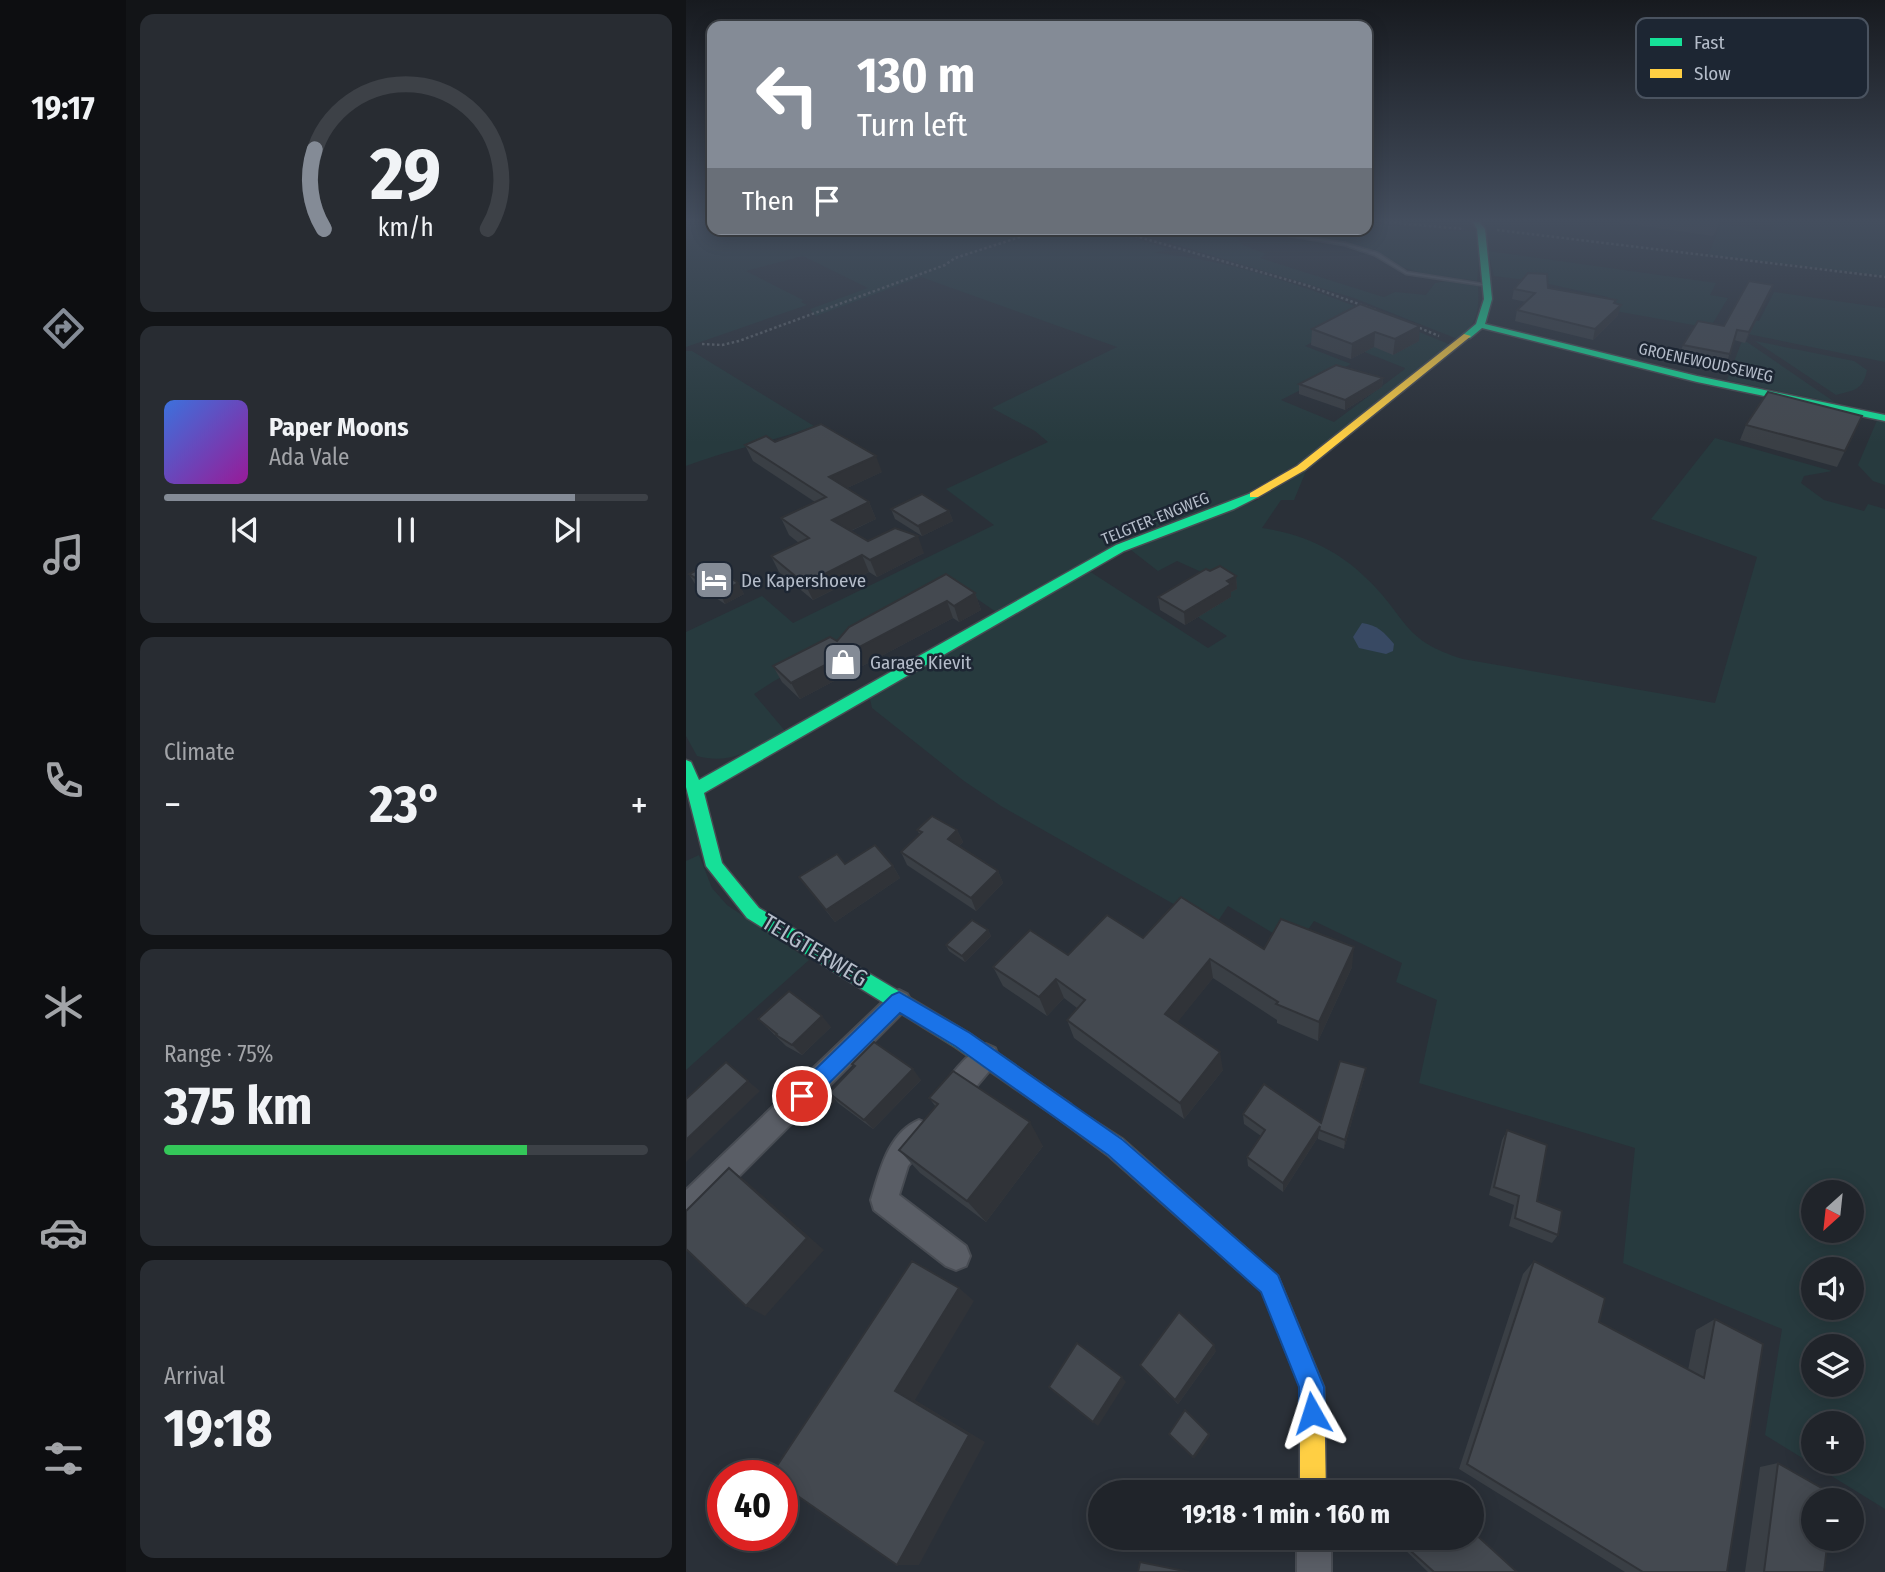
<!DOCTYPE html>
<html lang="en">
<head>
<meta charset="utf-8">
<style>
	body { margin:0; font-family:"Fira Sans Condensed",sans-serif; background:#282c32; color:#f1f3f6; height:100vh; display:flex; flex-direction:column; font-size:26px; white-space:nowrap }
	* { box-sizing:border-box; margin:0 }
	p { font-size:23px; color:#a2a4a8 }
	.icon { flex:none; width:38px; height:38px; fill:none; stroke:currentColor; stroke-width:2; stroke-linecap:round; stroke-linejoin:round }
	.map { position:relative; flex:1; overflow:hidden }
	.sheet { display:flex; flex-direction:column; gap:14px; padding:14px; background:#121417; width:560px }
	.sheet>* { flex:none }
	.guide { position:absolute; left:21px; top:21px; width:665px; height:214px; border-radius:14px; box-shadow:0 4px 18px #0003,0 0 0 2px #3d4147; background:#848b96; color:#fff; overflow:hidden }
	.needle { width:46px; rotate:207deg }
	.tools { position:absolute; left:1115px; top:1180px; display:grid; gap:14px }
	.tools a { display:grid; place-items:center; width:63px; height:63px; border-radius:50%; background:#20242a; box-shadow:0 4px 18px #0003,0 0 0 2px #3d4147; font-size:35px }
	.speed { position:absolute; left:21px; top:1460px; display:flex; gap:14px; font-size:35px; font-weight:700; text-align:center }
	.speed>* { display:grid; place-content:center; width:91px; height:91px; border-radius:50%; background:#20242a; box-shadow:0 4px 18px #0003,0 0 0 2px #3d4147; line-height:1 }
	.speed .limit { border:10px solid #d22; background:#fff; color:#111 }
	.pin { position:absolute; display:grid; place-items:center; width:60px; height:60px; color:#fff; margin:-30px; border:4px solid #fff; border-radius:50%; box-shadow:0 2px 7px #0007 }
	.me { position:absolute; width:77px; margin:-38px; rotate:354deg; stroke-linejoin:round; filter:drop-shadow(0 0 5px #0008) }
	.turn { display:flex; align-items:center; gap:24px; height:147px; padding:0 35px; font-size:32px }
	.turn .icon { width:91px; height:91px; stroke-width:2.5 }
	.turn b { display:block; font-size:49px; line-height:60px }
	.then { display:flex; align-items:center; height:66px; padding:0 35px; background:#0003; gap:14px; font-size:26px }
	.big { font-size:52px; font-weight:700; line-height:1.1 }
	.sheet .tile { flex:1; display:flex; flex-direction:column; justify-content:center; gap:10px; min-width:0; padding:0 24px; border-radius:14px; background:#282c32 }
	.sheet .dial { align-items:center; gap:0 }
	.dial svg { height:182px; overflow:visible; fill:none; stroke:#3d4147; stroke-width:7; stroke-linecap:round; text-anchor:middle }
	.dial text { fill:#f1f3f6; stroke:none }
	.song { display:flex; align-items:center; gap:21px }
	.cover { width:84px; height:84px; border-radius:10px; background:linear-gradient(135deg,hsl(220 70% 55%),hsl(300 70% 35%)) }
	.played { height:7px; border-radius:4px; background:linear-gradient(90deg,#848b96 85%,#3d4147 85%) }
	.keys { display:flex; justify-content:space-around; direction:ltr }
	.heat { display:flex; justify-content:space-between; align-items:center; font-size:38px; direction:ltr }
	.charge { height:10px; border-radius:5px; background:linear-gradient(90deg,#34c759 75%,#3d4147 0) }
	.trip { position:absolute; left:402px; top:1480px; width:396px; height:70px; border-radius:35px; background:#20242a; box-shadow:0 4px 18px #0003,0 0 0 2px #3d4147; font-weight:700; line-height:70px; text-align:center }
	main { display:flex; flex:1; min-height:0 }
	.tab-bar { display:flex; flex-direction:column; width:126px; justify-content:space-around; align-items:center; background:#0d0e11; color:#a2a4a8 }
	.tab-bar .icon { width:49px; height:49px }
	.tab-bar .on { color:#848b96 }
	.tab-bar b { font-size:32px; color:#f1f3f6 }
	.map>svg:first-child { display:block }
</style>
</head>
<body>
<main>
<nav class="tab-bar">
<b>19:17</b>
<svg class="icon on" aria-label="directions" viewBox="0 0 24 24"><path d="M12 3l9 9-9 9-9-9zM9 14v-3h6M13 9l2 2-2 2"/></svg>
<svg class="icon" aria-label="music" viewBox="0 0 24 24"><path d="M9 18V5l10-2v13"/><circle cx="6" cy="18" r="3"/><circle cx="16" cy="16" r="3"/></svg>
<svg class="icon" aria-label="phone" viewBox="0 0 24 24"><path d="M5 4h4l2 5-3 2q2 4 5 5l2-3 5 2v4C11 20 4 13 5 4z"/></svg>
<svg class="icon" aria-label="climate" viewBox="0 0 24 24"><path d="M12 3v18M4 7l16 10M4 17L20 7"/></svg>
<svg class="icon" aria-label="car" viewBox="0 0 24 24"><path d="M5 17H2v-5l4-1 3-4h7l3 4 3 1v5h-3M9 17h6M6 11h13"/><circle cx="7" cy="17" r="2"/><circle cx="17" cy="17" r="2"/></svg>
<svg class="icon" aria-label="filters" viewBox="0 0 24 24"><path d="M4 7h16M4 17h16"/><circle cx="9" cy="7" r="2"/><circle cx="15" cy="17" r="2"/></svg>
</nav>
<section class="sheet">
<div class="tile dial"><svg viewBox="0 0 100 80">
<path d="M14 69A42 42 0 1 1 86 69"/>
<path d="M14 69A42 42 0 0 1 10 34" stroke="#848b96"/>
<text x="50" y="56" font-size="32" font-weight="700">29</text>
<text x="50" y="72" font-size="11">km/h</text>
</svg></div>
<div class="tile">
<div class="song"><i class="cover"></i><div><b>Paper Moons</b><p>Ada Vale</p></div></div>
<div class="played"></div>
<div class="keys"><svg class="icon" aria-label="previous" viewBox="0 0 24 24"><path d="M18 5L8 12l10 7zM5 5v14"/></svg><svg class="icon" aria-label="pause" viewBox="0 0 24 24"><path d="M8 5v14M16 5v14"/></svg><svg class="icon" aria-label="next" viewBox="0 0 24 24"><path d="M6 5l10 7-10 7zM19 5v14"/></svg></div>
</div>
<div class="tile"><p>Climate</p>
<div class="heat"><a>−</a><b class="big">23°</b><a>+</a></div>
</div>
<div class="tile"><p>Range · 75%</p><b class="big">375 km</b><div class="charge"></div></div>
<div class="tile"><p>Arrival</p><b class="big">19:18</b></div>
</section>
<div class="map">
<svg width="1199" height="1572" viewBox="0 0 1199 1572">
	<rect width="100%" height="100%" fill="#2a3038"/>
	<!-- green -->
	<g fill="#273a3e" fill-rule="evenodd">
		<path d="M0 222H26V229H415L483 249 468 253C568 262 674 307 765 345L623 457 545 502 441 538 313 614 271 585 88 681 68 694 100 732C69 747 47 766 11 756L0 736V632L76 596 107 623 308 525 260 489 362 442 349 431 306 408 431 347 235 277 130 316 124 309 182 288 117 256 60 271 117 300 115 302 121 305 0 347ZM638 336 719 368V369L648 422 595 400 665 364 619 346Z"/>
		<polygon points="681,222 725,229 790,232 793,262 791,281 735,273 716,267 694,254 655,242 581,230 681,229"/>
		<polygon points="1086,222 1199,222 1199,276 1022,255 1035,224 1085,231"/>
		<path d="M502 229H541L557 245 580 254 574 258 691 295 698 297 709 292 740 295 749 283 760 281 792 286C793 313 792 319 774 340L668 298 481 242Z"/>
		<polygon points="802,251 1030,283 1024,295 1042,298 1024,328 918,309 922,297 849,281 808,276"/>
		<polygon points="1088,292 1199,308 1199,362 1052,332 1056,318 1073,321"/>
		<polygon points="1056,341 1061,342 1150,403 1041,380"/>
		<path d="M1069 341 1168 361 1181 370C1177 390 1169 390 1150 395Z"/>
		<path d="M0 351H6L128 426C86 442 42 450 0 466Z"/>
		<polygon points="1192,418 1199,420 1199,485 1187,481 1172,465"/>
		<path d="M1029 438 1146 471 1118 476 1115 483 1138 500 1178 511 1182 504 1199 509V1509L1079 1435 1096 1329 937 1263 949 1148 733 1083 751 1000 710 982 716 963 628 921 610 947 542 906 528 927 315 806 278 781 186 708 184 699 403 571 522 648 541 636 489 602 520 574 491 561 472 571 445 550 571 500 620 471 608 500H595L576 528C616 534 652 550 681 579 722 618 715 640 777 659L1029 703 1071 557 965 519ZM1127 1192H1166V1230H1127ZM1127 1269H1166V1307H1127ZM1127 1346H1166V1384H1127ZM1127 1423H1166V1461H1127Z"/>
		<polygon points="13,855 26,888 41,905 123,960 0,1070 0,861"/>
	</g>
	<!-- water -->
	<path fill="#384963" d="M676 623C691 625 698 632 708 644L707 651 700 654 673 648 667 637Z"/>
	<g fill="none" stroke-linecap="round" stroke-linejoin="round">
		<!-- lane casing -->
		<g stroke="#484c53" stroke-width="3">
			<polygon id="lane" points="562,229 574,229 659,243 692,253 721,272 803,285 801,286 720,274 688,255 658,245"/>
		</g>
		<!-- street casing -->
		<g stroke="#484c53" stroke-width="4">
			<g id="street">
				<polygon points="213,990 221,994 225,1001 221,1008 10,1219 0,1223 0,1190 205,994"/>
				<path d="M300 1044 309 1048 312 1056 309 1064 273 1107 264 1110 255 1107 251 1098C259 1080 282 1052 300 1044Z"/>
				<path d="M233 1120 242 1124 246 1133 242 1142 222 1166 213 1195 280 1246 284 1256 280 1266 270 1270 260 1266 188 1210 185 1200C194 1171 202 1133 233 1120Z"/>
				<rect x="611" y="1538" width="34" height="34"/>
			</g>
		</g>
		<!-- fast casing -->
		<g stroke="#484c53" stroke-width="3">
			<g id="fast">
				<polygon points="787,222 793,222 799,229 806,299 799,324 1011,376 1199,415 1199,421 1011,382 796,328 784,338 778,338 778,334 790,324 798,299 791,229"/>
				<polygon points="568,492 572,493 572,497 548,509 438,551 18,793 36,863 73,908 283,1033 385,1104 388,1111 385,1118 378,1121 371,1118 269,1047 61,918 20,866 0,787 0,760 5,762 13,780 430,545"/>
			</g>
		</g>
		<!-- slow casing -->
		<g stroke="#484c53" stroke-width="3">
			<g id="slow">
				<polygon points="778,334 785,336 619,470 572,497 564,497 564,493 611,466"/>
				<polygon points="378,1101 437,1139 592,1276 638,1387 640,1493 614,1493 614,1387 576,1292 421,1155 371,1118 368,1111 371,1104"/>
			</g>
		</g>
		<!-- path -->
		<g stroke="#5d636a" stroke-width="2.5" stroke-dasharray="2.5 2.5" stroke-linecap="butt">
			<polyline points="698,222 778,229"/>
			<polyline points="425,229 623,286 692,311"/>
			<polyline points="811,230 1199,277"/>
			<polyline points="729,326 753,336"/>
			<polyline points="16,344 36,345 53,341 259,265 269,258 359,229"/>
		</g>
		<!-- lane -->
		<use href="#lane" fill="#5a5e66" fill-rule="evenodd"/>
		<!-- street -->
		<use href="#street" fill="#5a5e66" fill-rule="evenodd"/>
		<!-- fast -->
		<use href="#fast" fill="#16e098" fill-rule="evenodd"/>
		<!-- slow -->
		<use href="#slow" fill="#ffcf43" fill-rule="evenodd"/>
	</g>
	<!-- wall -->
	<g fill="#3a3f45">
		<polygon points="930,222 1034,222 1027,236"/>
		<polygon points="1087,285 1083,295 1059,343 1048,340 1040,365 993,356 997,345 1038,326"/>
		<polygon points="862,288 929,303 932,315 907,340 829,321 831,310 840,302 826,299 828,289"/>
		<polygon points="674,304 733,341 707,355 688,347 665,359 625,345 626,329"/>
		<polygon points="697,378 696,387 659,410 613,394 613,384"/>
		<polygon points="1176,416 1151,467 1054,440 1060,425"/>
		<polygon points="89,442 196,472 161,488 183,502 190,519 165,531 182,541 238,553 191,577 183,572 127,600 93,572 85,556 113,543 103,535 95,518 129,502 67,461 59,445"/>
		<polygon points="205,509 263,511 267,521 236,536 209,519"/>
		<polygon points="524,571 550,576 551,589 545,592 545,597 499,625 474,610 472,597"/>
		<polygon points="3,574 52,583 58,594 39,604 9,584"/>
		<polygon points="289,593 295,610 273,622 267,618 114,699 96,682 87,666 151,641 163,627"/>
		<polygon points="231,830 271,830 277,842 273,846 312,871 317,883 290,911 221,865 215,852 234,835"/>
		<polygon points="159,864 207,866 214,878 149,922 113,877"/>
		<polygon points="302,930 305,936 279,962 263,951 260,945"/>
		<polygon points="457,938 578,949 666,967 632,1041 591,1023 591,1020 527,978 491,1022 537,1070 498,1119 388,1038 381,1020 391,1008 378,998 361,1016 317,986 307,967 382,955"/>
		<polygon points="72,1019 145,1027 116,1055 100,1046"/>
		<polygon points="168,1066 235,1080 187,1129 152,1103 143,1093"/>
		<polygon points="680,1068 678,1078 658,1149 632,1139 632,1137 597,1192 562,1166 561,1157 575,1136 558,1124 557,1114 635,1123"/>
		<polygon points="243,1098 357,1146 300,1222 234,1173 213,1150 250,1107"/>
		<polygon points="821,1130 851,1201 872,1235 866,1243 823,1226 828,1205 803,1195 816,1140"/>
		<polygon points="848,1261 913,1322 1002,1370 1010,1330 1029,1319 1041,1572 939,1572 773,1469 837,1274"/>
		<polygon points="530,1351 492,1404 458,1370 454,1365"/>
		<polygon points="1092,1463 1138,1572 1059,1572 1074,1467"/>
		<polygon points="716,1538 786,1538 831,1572 742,1572 713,1544"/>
	</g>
	<!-- shaded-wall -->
	<g fill="#303338">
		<polygon points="1087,285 1083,295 1059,343 1063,332"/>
		<polygon points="930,300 927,311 935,305 932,315 907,340 909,329"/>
		<polygon points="734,326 733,341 707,355 709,339"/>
		<polygon points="689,332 688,347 665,359 666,344"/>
		<polygon points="697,378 696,387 659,410 659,400"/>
		<polygon points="190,456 196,472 150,493 143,477"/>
		<polygon points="183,502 190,519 153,536 146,520"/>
		<polygon points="263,511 267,521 236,536 232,526"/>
		<polygon points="232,536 238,553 191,577 184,560"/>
		<polygon points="176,555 183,572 127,600 119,584"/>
		<polygon points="550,576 551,589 545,592 545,597 499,625 498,612"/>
		<polygon points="52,583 58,594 39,604 34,593"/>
		<polygon points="289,593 295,610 273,622 268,606"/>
		<polygon points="261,601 267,618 114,699 105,683"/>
		<polygon points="271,830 277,842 267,851 262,839"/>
		<polygon points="207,866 214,878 149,922 140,910"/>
		<polygon points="312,871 317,883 290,911 285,898"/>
		<polygon points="302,930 305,936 279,962 276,956"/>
		<polygon points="668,947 666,967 632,1041 633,1022"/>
		<polygon points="524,959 527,978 483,1033 479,1014"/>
		<polygon points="370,979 378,998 361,1016 353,997"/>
		<polygon points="136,1016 145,1027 116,1055 106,1045"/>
		<polygon points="534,1052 537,1070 498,1119 494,1103"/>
		<polygon points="680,1068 678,1078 658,1149 659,1140"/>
		<polygon points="227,1069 235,1080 187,1129 178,1120"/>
		<polygon points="62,1081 74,1091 0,1162 0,1140"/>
		<polygon points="146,1096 150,1101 130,1123 125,1119"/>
		<polygon points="344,1122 357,1146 300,1222 281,1201"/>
		<polygon points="634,1126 632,1137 597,1192 597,1183"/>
		<polygon points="43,1168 61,1182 138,1250 79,1316 60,1306"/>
		<polygon points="273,1288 288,1301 229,1400 299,1442 233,1565 211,1565 209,1391"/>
		<polygon points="528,1345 530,1351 492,1404 489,1400"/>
		<polygon points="436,1377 440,1382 412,1426 407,1422"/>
		<polygon points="523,1434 524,1436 508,1459 507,1457"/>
	</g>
	<!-- building -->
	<g fill="#444950" stroke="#303338" stroke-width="2">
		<polygon points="842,273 861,274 862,288 930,300 928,303 935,305 909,329 831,310 849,293 828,289"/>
		<polygon points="1063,281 1087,285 1063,332 1051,330 1044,354 997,345 1012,321 1038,326"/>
		<polygon points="674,304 734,326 709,339 689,332 666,344 626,329"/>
		<polygon points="650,365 697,378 659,400 613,384"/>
		<polygon points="1082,392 1176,416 1159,451 1060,425"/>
		<polygon points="135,424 190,456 143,477 183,502 146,520 182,541 209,528 232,536 184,560 176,555 119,584 85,556 123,538 95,518 140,497 59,445 80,436 89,442"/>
		<polygon points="236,494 263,511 232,526 205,509"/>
		<polygon points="24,564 52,583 34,593 3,574"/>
		<polygon points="534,566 550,576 541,581 545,584 498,612 472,597 520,569 524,571"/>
		<polygon points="260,574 289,593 268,606 261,601 105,683 87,666 144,637 151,641 163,627"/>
		<polygon points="246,816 271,830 262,839 312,871 285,898 215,852 236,832 231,830"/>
		<polygon points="189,845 207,866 140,910 113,877 151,854 159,864"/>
		<polygon points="495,897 578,949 595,919 668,947 633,1022 590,1004 592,1002 524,959 479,1014 534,1052 494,1103 381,1020 399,1000 370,979 353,997 307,967 344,930 382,955 421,915 457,938"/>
		<polygon points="286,920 302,930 276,956 260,945"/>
		<polygon points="103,991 136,1016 106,1045 90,1035 91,1034 72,1019"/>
		<polygon points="188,1042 227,1069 178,1120 143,1093 169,1066 166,1064"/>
		<polygon points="654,1061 680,1068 659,1140 633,1130 634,1126 597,1183 561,1157 579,1130 557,1114 578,1084 635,1123"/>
		<polygon points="40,1062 62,1081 0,1140 0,1099"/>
		<polygon points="267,1071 344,1122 281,1201 213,1150 252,1104 243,1098"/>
		<polygon points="135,1088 146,1096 125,1119 113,1110"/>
		<polygon points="821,1130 861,1145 851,1201 876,1211 872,1235 829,1218 833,1196 808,1187"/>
		<polygon points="43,1168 121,1238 60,1306 0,1249 0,1211"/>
		<polygon points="226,1261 273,1288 209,1391 283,1435 211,1565 96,1485 96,1475 85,1475"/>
		<polygon points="848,1261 919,1298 913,1322 1018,1378 1029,1319 1077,1344 1041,1572 957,1572 781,1464"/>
		<polygon points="493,1312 528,1345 489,1400 454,1365"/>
		<polygon points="391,1343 436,1377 407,1422 363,1387"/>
		<polygon points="499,1410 523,1434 507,1457 483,1434"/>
		<polygon points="1092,1463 1146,1494 1146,1500 1127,1500 1127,1538 1142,1538 1138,1572 1078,1572"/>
		<polygon points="786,1531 831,1572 748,1572 717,1544 720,1538 786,1538"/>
		<polygon points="454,1562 503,1572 452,1572"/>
	</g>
	<!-- sky -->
	<linearGradient id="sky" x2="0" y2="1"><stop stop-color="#171a1f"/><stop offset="0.5" stop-color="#444e5e"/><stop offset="1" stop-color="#444e5e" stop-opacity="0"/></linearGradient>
	<rect width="1199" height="442" fill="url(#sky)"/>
	<!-- route -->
	<polygon fill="#1a73e8" stroke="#114b97" stroke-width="2" points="213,992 284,1033 437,1140 592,1275 638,1387 639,1413 635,1422 626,1426 617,1422 613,1413 613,1387 575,1292 422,1155 269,1046 214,1013 123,1103 116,1106 109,1103 106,1096 109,1089 206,995"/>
	<!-- icons -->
	<defs>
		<g id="hotel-square" transform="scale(2.0125)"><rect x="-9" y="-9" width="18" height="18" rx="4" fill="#848b96" stroke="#1d2633"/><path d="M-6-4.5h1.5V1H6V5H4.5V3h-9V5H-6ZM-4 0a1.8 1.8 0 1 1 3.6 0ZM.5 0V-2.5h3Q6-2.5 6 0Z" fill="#fff"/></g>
		<g id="shop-square" transform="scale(2.0125)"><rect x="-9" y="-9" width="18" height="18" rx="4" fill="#848b96" stroke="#1d2633"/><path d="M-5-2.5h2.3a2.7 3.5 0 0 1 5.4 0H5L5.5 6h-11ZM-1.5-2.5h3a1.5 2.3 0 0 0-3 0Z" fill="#fff"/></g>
	</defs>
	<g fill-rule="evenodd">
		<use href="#hotel-square" x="28" y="580"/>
		<use href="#shop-square" x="157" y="662"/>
	</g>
	<g text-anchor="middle" stroke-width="5" stroke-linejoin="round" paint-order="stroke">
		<!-- far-street labels -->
		<g font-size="16" fill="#b4bcc9" stroke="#1d2633">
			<text transform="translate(1020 362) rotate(12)" y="6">GROENEWOUDSEWEG</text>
			<text transform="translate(469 518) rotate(-22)" y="6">TELGTER-ENGWEG</text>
		</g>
		<!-- poi labels -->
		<g font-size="19" fill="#b4bcc9" stroke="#1d2633" text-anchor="start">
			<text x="55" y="587">De Kapershoeve</text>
			<text x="184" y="669">Garage Kievit</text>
		</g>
		<!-- near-street labels -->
		<g font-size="23" fill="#b4bcc9" stroke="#1d2633">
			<text transform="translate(129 950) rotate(31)" y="8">TELGTERWEG</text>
		</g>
	</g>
	<!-- legend -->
	<rect x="950" y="18" width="232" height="80" rx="10" fill="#1d2633" stroke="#4a5360" stroke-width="2"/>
	<rect x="964" y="38" width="32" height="8" fill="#16e098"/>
	<rect x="964" y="69" width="32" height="9" fill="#ffcf43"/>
	<g font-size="19" fill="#b4bcc9">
		<text x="1008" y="49">Fast</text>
		<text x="1008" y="80">Slow</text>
	</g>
</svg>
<div class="tools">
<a><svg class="needle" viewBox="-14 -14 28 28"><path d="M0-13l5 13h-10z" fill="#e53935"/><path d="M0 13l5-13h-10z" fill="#a2a4a8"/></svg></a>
<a><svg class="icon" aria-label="sound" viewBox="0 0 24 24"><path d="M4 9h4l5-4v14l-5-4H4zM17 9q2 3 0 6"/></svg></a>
<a><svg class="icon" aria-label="layers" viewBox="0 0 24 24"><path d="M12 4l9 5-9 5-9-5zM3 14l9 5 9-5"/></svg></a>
<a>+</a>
<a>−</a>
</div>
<div class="speed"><div class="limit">40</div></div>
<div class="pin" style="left:116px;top:1096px;background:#d93025"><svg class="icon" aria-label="arrive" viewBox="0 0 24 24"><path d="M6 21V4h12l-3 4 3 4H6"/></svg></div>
<svg class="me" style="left:626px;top:1413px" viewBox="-20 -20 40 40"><path d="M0-17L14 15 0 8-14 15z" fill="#1a73e8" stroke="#fff" stroke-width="4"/></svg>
<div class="trip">19:18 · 1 min · 160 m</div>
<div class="guide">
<div class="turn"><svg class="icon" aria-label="left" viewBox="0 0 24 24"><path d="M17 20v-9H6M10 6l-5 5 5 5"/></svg><div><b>130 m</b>Turn left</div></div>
<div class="then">Then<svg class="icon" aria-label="arrive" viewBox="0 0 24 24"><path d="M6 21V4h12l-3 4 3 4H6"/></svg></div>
</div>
</div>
</main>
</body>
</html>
